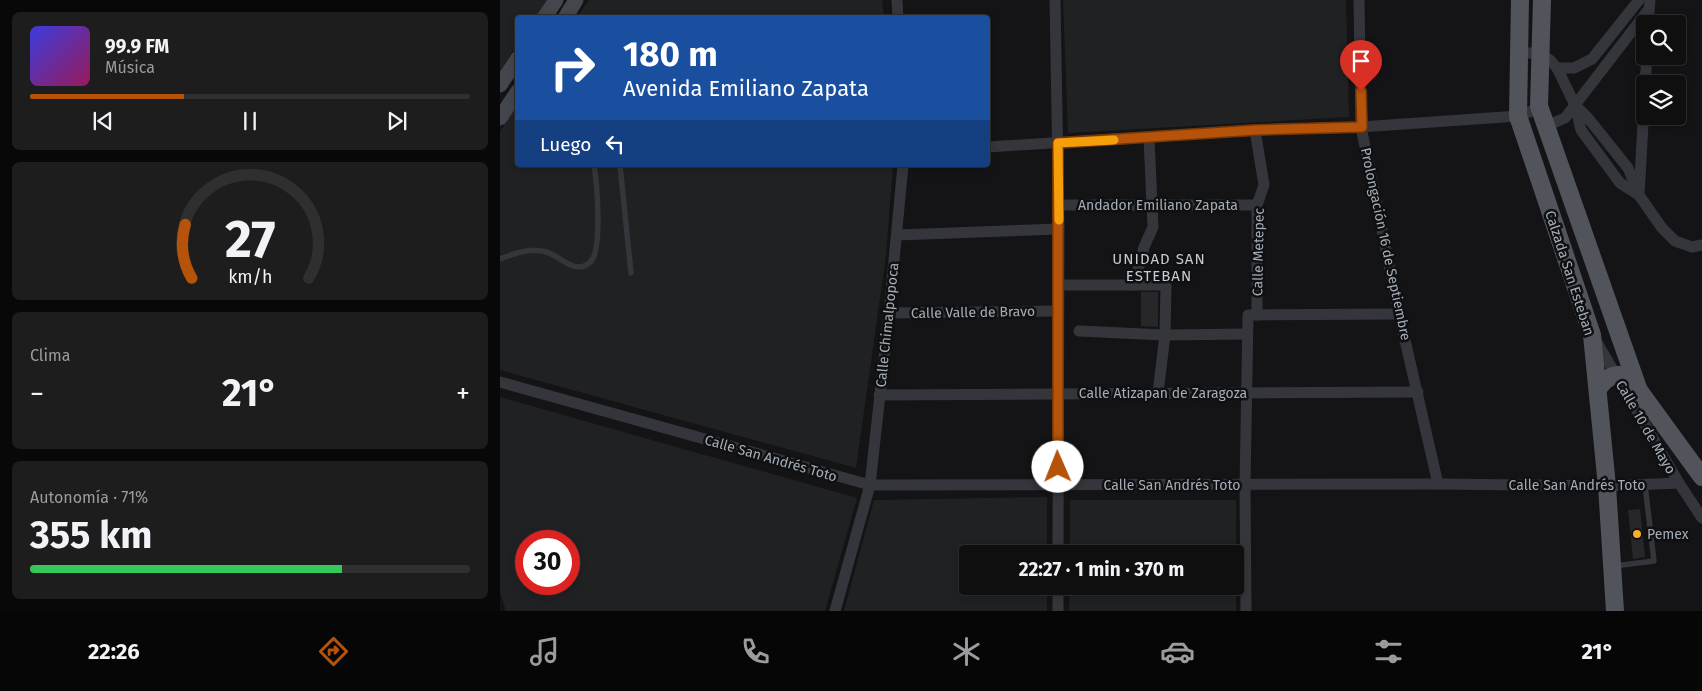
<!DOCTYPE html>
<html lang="es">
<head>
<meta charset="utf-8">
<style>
	body { margin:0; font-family:"Fira Sans",sans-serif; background:#1d1d1e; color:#f1f3f6; height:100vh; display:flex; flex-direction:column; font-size:19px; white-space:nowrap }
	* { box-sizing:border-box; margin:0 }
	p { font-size:16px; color:#9b9c9f }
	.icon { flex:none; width:28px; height:28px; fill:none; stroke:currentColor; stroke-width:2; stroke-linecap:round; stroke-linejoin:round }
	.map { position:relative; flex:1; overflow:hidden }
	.details { display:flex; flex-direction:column; gap:12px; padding:12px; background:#080809; width:500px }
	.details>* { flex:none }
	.banner { position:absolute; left:15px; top:15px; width:475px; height:152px; border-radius:5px; box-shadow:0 2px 8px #0003,0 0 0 1px #2f2f30; background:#1a4fa0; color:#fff; overflow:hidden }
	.controls { position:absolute; left:1136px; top:15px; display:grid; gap:10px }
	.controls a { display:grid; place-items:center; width:50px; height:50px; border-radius:5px; background:#0f0f10; box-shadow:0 2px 8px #0003,0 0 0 1px #2f2f30; font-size:25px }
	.speed { position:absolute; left:15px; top:530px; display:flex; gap:10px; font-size:25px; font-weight:700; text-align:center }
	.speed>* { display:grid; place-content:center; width:65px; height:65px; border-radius:50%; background:#0f0f10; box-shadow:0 2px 8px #0003,0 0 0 1px #2f2f30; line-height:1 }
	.speed .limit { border:8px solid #d22; background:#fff; color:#111 }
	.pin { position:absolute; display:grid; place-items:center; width:42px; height:42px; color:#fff; margin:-51px -21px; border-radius:50% 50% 50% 0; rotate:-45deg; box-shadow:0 0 5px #0007 }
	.pin .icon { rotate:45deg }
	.me { position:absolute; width:55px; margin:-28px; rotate:359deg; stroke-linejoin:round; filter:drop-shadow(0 0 4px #0008) }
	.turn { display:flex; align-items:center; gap:18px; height:105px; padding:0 25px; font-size:22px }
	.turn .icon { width:65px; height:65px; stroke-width:2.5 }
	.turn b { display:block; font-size:35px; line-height:42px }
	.then { display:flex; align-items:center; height:48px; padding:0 25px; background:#0003; gap:10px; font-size:19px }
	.big { font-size:38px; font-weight:700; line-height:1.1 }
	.details .tile { flex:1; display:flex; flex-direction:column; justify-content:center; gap:8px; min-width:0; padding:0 18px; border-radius:8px; background:#1d1d1e }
	.details .dial { align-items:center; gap:0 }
	.dial svg { height:130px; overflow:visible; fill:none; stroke:#2f2f30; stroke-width:7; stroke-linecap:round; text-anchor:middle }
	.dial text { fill:#f1f3f6; stroke:none }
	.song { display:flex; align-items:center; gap:15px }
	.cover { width:60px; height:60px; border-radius:8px; background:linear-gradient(135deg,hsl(240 70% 55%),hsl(330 70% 35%)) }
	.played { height:5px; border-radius:2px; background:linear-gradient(90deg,#b45309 35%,#2f2f30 35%) }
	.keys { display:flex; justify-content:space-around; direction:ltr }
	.heat { display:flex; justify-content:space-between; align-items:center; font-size:28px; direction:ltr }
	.charge { height:8px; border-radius:4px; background:linear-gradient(90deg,#34c759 71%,#2f2f30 0) }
	.trip { position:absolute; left:459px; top:545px; width:285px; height:50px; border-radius:5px; background:#0f0f10; box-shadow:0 2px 8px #0003,0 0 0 1px #2f2f30; font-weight:700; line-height:50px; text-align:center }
	.tabs { display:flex; height:80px; justify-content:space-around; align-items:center; background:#060606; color:#9b9c9f }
	.tabs .icon { width:35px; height:35px }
	.tabs .selected { color:#b45309 }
	.tabs b { font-size:22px; color:#f1f3f6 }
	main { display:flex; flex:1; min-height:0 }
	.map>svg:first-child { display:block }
</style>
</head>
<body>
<main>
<section class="details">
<div class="tile">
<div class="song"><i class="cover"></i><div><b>99.9 FM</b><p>Música</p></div></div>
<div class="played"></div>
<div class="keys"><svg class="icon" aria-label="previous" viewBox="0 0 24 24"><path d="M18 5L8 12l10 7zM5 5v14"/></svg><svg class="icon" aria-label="pause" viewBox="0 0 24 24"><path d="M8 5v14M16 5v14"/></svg><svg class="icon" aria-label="next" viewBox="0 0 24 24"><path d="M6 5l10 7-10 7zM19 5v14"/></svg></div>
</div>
<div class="tile dial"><svg viewBox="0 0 100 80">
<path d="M14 69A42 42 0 1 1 86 69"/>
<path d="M14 69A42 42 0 0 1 10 36" stroke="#b45309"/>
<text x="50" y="56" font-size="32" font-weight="700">27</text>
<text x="50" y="72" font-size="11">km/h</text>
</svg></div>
<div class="tile"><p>Clima</p>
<div class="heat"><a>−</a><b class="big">21°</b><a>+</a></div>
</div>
<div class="tile"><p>Autonomía · 71%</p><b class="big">355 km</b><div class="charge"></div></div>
</section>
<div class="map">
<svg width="1202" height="611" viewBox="0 0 1202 611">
	<rect width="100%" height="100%" fill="#141416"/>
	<!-- built -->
	<g fill="#202123" fill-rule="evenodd">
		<polygon points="0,0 47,0 36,17 18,18 17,45 0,71"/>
		<polygon points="89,0 382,0 384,17 77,17"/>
		<polygon points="563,0 846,0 849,117 568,133"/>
		<polygon points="17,106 18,165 393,165 386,256 356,468 0,370 0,131"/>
		<path d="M0 397 357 498 325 611H6L0 592ZM69 541V584H26V541Z"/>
		<polygon points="547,497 547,554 468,554 468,586 547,586 547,611 344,611 374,500"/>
		<polygon points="570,500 736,500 736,611 569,611 570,586 735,586 735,554 570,554"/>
	</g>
	<!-- building -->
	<g fill="#27272a">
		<polygon points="641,292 658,292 658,327 641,326"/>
		<polygon points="1140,509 1145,557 1133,559 1128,510"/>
	</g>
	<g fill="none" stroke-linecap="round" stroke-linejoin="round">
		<!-- lane -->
		<g stroke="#35363c" stroke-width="5.5">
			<polyline points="120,165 131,273"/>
			<path d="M0 259C18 252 37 245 55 256 63 260 69 267 79 267 84 267 89 264 92 260 102 245 97 184 94 165"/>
			<polyline points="1114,566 1154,561 1145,485"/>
		</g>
		<!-- street -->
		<g stroke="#35363c" stroke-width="11">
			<polyline points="397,0 398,18"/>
			<polyline points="555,0 559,229 558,554"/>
			<polyline points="859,0 861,127 899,314 938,484"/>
			<polyline points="1148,24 1150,0"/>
			<polyline points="1018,53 1040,53 1051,61 1057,68 1075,105 1081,130 1120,183 1139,195"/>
			<polyline points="1057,68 1074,68 1092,59 1139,0"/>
			<polyline points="1145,84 1147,56"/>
			<polyline points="1145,89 1139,195 1162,228 1175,241 1192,247 1202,245"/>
			<polyline points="1075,105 1088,118 1128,168 1138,192"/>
			<polyline points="1046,126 1065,118 1149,9"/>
			<polyline points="755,130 764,185 757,205 757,315"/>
			<polyline points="488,147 755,130 861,127 1018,116 1040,108"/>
			<polyline points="559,205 757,205"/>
			<polyline points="397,235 559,229"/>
			<polyline points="558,285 666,285 665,335 658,393"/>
			<polyline points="634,285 644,247 653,227 649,138"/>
			<polyline points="389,313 557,311"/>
			<polyline points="579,331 665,335 747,334"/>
			<polyline points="1095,339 1179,483 1202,518"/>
			<polyline points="0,382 370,485 938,484 1107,486 1179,483"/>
			<polyline points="379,395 918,392"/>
			<polyline points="558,586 558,611"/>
			<polyline points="335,611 370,485 389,313 403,165"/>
			<polyline points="746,611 745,486 748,315 899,314"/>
		</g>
		<!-- secondary -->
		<g stroke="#43464c" stroke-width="15">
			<polyline points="44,18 56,0"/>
			<polyline points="65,18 76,0"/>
			<polyline points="0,85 18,58"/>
			<polyline points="0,118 18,91"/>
		</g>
		<!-- primary -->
		<g stroke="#51545b" stroke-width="18">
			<polyline points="1020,0 1018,116 1092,335 1107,486 1115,611"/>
			<polyline points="1042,0 1039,106 1138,388"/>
			<path d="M1098 389C1106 377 1116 371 1130 378L1202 477"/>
		</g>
	</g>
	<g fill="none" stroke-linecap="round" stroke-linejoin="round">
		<!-- route casing -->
		<g stroke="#753606" stroke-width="12">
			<polyline id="route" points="558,467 558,143 756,130 862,127 861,91"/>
		</g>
		<!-- route -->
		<use href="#route" stroke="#b45309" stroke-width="9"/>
		<!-- slow -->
		<polyline stroke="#f59e0b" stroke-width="9" points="559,220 558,143 614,140"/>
	</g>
	<!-- markers -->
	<circle fill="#f7ae2c" stroke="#0f1011" stroke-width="2" cx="1137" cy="534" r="5"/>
	<g text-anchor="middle" stroke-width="5" stroke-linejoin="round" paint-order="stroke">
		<!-- street labels -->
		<g font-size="14" fill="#a6acb7" stroke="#0f1011">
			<text x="658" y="210">Andador Emiliano Zapata</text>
			<text transform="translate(886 244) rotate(78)" y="5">Prolongación 16 de Septiembre</text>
			<text transform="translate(758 252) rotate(-89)" y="5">Calle Metepec</text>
			<text transform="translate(1070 273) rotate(72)" y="5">Calzada San Esteban</text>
			<text transform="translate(473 312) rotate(-1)" y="5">Calle Valle de Bravo</text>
			<text transform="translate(387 325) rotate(-84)" y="5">Calle Chimalpopoca</text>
			<text x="663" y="398">Calle Atizapan de Zaragoza</text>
			<text transform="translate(1146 427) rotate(60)" y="5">Calle 10 de Mayo</text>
			<text transform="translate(271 458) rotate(16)" y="5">Calle San Andrés Toto</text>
			<text x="672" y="490">Calle San Andrés Toto</text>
			<text x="1077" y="490">Calle San Andrés Toto</text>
		</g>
		<!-- poi labels -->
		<g font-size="14" fill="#a6acb7" stroke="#0f1011" text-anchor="start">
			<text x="1147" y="539">Pemex</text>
		</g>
		<!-- neighbourhood labels -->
		<g font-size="15" letter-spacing="1" fill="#c7cad3" stroke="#0f1011">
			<text x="659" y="264">UNIDAD SAN<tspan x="659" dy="17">ESTEBAN</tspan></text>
		</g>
	</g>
</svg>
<div class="controls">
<a><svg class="icon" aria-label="search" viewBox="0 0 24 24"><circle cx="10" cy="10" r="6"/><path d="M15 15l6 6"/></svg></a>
<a><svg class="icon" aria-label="layers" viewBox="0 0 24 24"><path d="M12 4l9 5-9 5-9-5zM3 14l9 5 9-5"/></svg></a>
</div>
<div class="speed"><div class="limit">30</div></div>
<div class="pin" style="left:861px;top:91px;background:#d93025"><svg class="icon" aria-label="arrive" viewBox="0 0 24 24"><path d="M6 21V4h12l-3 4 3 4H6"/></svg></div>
<svg class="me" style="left:558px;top:467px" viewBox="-20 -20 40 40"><circle r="19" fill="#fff"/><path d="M0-13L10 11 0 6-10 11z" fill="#b45309"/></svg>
<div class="trip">22:27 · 1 min · 370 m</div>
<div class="banner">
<div class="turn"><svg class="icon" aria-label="right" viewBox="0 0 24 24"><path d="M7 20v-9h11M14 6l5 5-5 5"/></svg><div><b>180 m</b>Avenida Emiliano Zapata</div></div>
<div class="then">Luego<svg class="icon" aria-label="left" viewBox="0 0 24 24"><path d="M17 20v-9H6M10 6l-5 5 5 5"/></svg></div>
</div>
</div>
</main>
<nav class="tabs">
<b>22:26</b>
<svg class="icon selected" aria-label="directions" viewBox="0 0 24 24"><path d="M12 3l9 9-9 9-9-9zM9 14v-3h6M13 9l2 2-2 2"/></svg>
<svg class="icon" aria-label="music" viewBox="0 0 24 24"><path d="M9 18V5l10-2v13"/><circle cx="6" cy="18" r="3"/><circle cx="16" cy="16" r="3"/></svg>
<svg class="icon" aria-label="phone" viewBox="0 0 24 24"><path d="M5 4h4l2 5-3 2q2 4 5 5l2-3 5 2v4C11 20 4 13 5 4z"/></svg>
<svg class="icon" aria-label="climate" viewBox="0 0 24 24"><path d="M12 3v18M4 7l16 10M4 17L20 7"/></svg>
<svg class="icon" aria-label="car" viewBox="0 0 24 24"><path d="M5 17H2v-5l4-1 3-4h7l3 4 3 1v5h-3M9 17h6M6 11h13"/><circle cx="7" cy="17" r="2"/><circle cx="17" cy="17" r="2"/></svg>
<svg class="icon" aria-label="filters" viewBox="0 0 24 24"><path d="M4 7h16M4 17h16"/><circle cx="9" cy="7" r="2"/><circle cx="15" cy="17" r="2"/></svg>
<b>21°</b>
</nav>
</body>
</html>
